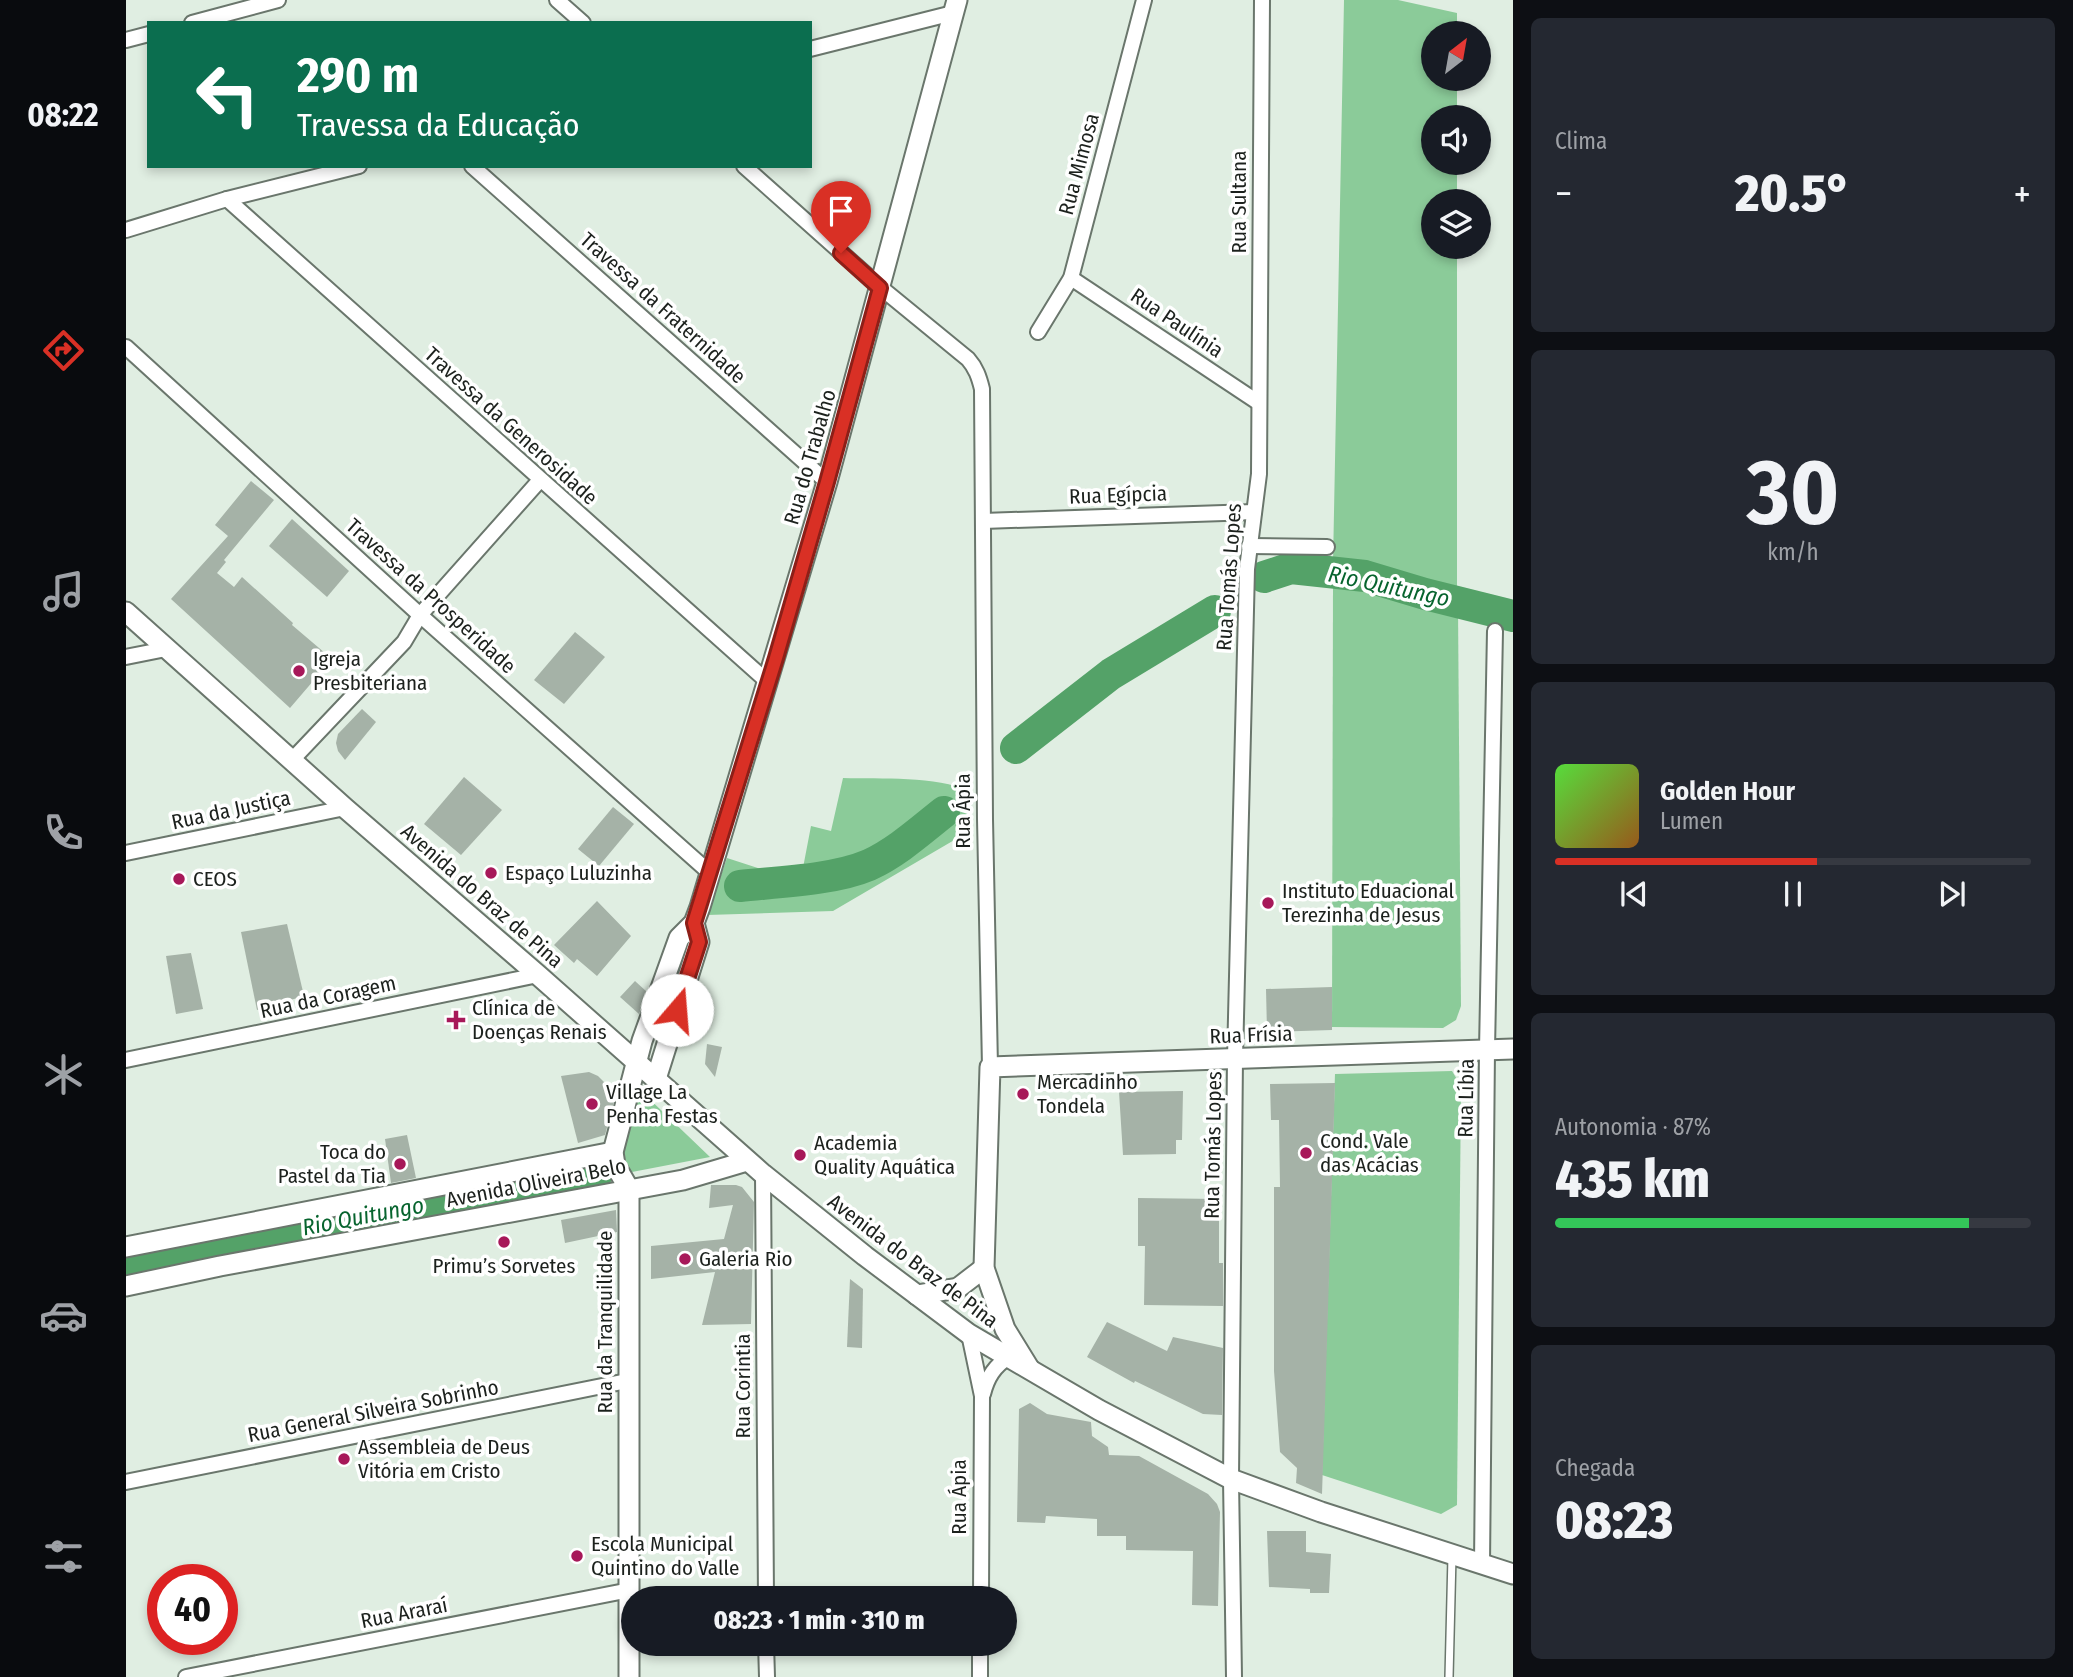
<!DOCTYPE html>
<html lang="pt">
<head>
<meta charset="utf-8">
<style>
	body { margin:0; font-family:"Fira Sans Condensed",sans-serif; background:#242831; color:#f1f3f6; height:100vh; display:flex; flex-direction:column; font-size:26px; white-space:nowrap }
	* { box-sizing:border-box; margin:0 }
	p { font-size:23px; color:#9ea1a6 }
	.icon { flex:none; width:38px; height:38px; fill:none; stroke:currentColor; stroke-width:2; stroke-linecap:round; stroke-linejoin:round }
	.map { position:relative; flex:1; overflow:hidden }
	.details { display:flex; flex-direction:column; gap:18px; padding:18px; background:#0d0f14; width:560px }
	.details>* { flex:none }
	.banner { position:absolute; left:21px; top:21px; width:665px; height:147px; border-radius:0px; box-shadow:0 4px 10px #0003; background:#0b6e4f; color:#fff; overflow:hidden }
	.needle { width:46px; rotate:31deg }
	.controls { position:absolute; left:1295px; top:21px; display:grid; gap:14px }
	.controls a { display:grid; place-items:center; width:70px; height:70px; border-radius:50%; background:#171b24; box-shadow:0 4px 10px #0003; font-size:35px }
	.speed { position:absolute; left:21px; top:1564px; display:flex; gap:14px; font-size:35px; font-weight:700; text-align:center }
	.speed>* { display:grid; place-content:center; width:91px; height:91px; border-radius:50%; background:#171b24; box-shadow:0 4px 10px #0003; line-height:1 }
	.speed .limit { border:10px solid #d22; background:#fff; color:#111 }
	.pin { position:absolute; display:grid; place-items:center; width:60px; height:60px; color:#fff; margin:-72px -30px; border-radius:50% 50% 50% 0; rotate:-45deg; box-shadow:0 0 7px #0007 }
	.pin .icon { rotate:45deg }
	.me { position:absolute; width:77px; margin:-38px; rotate:18deg; stroke-linejoin:round; filter:drop-shadow(0 0 5px #0008) }
	.turn { display:flex; align-items:center; gap:24px; height:147px; padding:0 35px; font-size:32px }
	.turn .icon { width:91px; height:91px; stroke-width:2.5 }
	.turn b { display:block; font-size:49px; line-height:60px }
	.big { font-size:52px; font-weight:800; line-height:1.1 }
	.details .tile { flex:1; display:flex; flex-direction:column; justify-content:center; gap:10px; min-width:0; padding:0 24px; border-radius:10px; background:#242831 }
	.details .dial { align-items:center; gap:0 }
	.dial b { font-size:91px; line-height:1 }
	.song { display:flex; align-items:center; gap:21px }
	.cover { width:84px; height:84px; border-radius:10px; background:linear-gradient(135deg,hsl(110 70% 55%),hsl(30 70% 35%)) }
	.played { height:7px; border-radius:4px; background:linear-gradient(90deg,#d93025 55%,#363941 55%) }
	.keys { display:flex; justify-content:space-around; direction:ltr }
	.heat { display:flex; justify-content:space-between; align-items:center; font-size:38px; direction:ltr }
	.charge { height:10px; border-radius:5px; background:linear-gradient(90deg,#34c759 87%,#363941 0) }
	.trip { position:absolute; left:495px; top:1586px; width:396px; height:70px; border-radius:35px; background:#171b24; box-shadow:0 4px 10px #0003; font-weight:800; line-height:70px; text-align:center }
	main { display:flex; flex:1; min-height:0 }
	.menu { display:flex; flex-direction:column; width:126px; justify-content:space-around; align-items:center; background:#090b0e; color:#9ea1a6 }
	.menu .icon { width:49px; height:49px }
	.menu .on { color:#d93025 }
	.menu b { font-size:32px; color:#f1f3f6 }
	.map>svg:first-child { display:block }
</style>
</head>
<body>
<main>
<nav class="menu">
<b>08:22</b>
<svg class="icon on" aria-label="directions" viewBox="0 0 24 24"><path d="M12 3l9 9-9 9-9-9zM9 14v-3h6M13 9l2 2-2 2"/></svg>
<svg class="icon" aria-label="music" viewBox="0 0 24 24"><path d="M9 18V5l10-2v13"/><circle cx="6" cy="18" r="3"/><circle cx="16" cy="16" r="3"/></svg>
<svg class="icon" aria-label="phone" viewBox="0 0 24 24"><path d="M5 4h4l2 5-3 2q2 4 5 5l2-3 5 2v4C11 20 4 13 5 4z"/></svg>
<svg class="icon" aria-label="climate" viewBox="0 0 24 24"><path d="M12 3v18M4 7l16 10M4 17L20 7"/></svg>
<svg class="icon" aria-label="car" viewBox="0 0 24 24"><path d="M5 17H2v-5l4-1 3-4h7l3 4 3 1v5h-3M9 17h6M6 11h13"/><circle cx="7" cy="17" r="2"/><circle cx="17" cy="17" r="2"/></svg>
<svg class="icon" aria-label="filters" viewBox="0 0 24 24"><path d="M4 7h16M4 17h16"/><circle cx="9" cy="7" r="2"/><circle cx="15" cy="17" r="2"/></svg>
</nav>
<div class="map">
<svg width="1387" height="1677" viewBox="0 0 1387 1677">
	<rect width="100%" height="100%" fill="#e0eee2"/>
	<!-- green -->
	<g fill="#8bcb99">
		<polygon points="1218,0 1272,0 1331,13 1331,33 1307,33 1307,79 1331,79 1331,117 1307,117 1307,163 1331,163 1331,201 1307,201 1307,247 1331,247 1331,589 1251,566 1207,563"/>
		<polygon points="1207,582 1332,607 1335,1006 1330,1020 1317,1028 1206,1027"/>
		<path d="M717 778C754 779 811 776 843 791L842 832 707 911 581 915 601 858 656 876 676 873 685 826 705 831Z"/>
		<polygon points="1326,1071 1335,1086 1331,1505 1315,1514 1196,1475 1209,1074"/>
		<polygon points="513,1089 584,1157 506,1172 500,1168 497,1160 496,1140 506,1124"/>
	</g>
	<g fill="none" stroke-linecap="round" stroke-linejoin="round">
		<!-- river -->
		<g stroke="#54a268" stroke-width="32">
			<polyline points="1138,577 1165,568 1239,576 1299,594 1387,616"/>
			<polyline points="890,748 985,674 1089,611"/>
			<path d="M614 886C652 882 708 880 743 865 771 852 794 831 818 812"/>
			<polyline points="0,1261 474,1170"/>
		</g>
	</g>
	<!-- building -->
	<g fill="#a5b2a7">
		<polygon points="125,481 148,500 98,560 100,562 91,573 108,587 116,577 167,623 166,625 206,659 164,708 45,599 102,536 89,525"/>
		<polygon points="166,519 223,571 201,597 143,546"/>
		<polygon points="449,632 479,657 438,704 408,680"/>
		<polygon points="236,709 250,722 219,760 212,751 210,743 212,734"/>
		<polygon points="338,777 376,810 335,855 298,824"/>
		<polygon points="487,807 508,824 473,866 452,849"/>
		<polygon points="471,901 505,936 471,976 451,959 448,963 428,945"/>
		<polygon points="161,924 178,996 131,1010 115,932"/>
		<polygon points="65,953 77,1009 50,1014 40,956"/>
		<polygon points="509,981 521,992 513,1014 494,997"/>
		<polygon points="1206,987 1206,1030 1141,1032 1140,989"/>
		<polygon points="581,1044 596,1047 589,1077 579,1064"/>
		<polygon points="463,1072 472,1076 490,1094 479,1135 452,1143 435,1076"/>
		<polygon points="1209,1083 1200,1374 1196,1494 1170,1483 1171,1468 1154,1452 1148,1371 1148,1187 1154,1187 1153,1120 1145,1120 1144,1084"/>
		<polygon points="1057,1091 1056,1140 1050,1140 1050,1154 997,1155 993,1092"/>
		<polygon points="281,1135 290,1178 265,1183 259,1139"/>
		<polygon points="585,1185 610,1185 616,1187 628,1202 625,1324 576,1325 589,1272 525,1279 525,1246 598,1239 607,1205 583,1208"/>
		<polygon points="1012,1198 1093,1199 1093,1263 1097,1263 1097,1306 1018,1305 1019,1246 1012,1246"/>
		<polygon points="490,1210 491,1232 439,1243 435,1220"/>
		<polygon points="724,1279 737,1289 736,1348 721,1347"/>
		<polygon points="981,1322 1041,1351 1047,1337 1097,1348 1096,1415 1077,1414 1009,1381 1008,1383 961,1357"/>
		<polygon points="904,1403 921,1414 965,1422 966,1436 982,1447 983,1455 1013,1456 1082,1494 1091,1504 1094,1512 1092,1606 1066,1605 1067,1551 1000,1550 1000,1536 971,1536 971,1519 920,1516 919,1523 891,1522 893,1409"/>
		<polygon points="1141,1531 1180,1531 1180,1552 1205,1554 1203,1593 1184,1593 1184,1589 1143,1587"/>
	</g>
	<g fill="none" stroke-linecap="round" stroke-linejoin="round">
		<!-- lane casing -->
		<g stroke="#6a766c" stroke-width="10">
			<polyline id="lane" points="1323,1677 1326,1556"/>
		</g>
		<!-- street casing -->
		<g stroke="#6a766c" stroke-width="18">
			<g id="street">
				<polyline points="431,0 457,23"/>
				<polyline points="66,23 152,0"/>
				<polyline points="0,40 23,34"/>
				<polyline points="684,49 827,13"/>
				<polyline points="346,166 701,482"/>
				<path d="M618 166 754 287 842 359C850 368 853 377 856 389L859 819 864 1067"/>
				<polyline points="101,199 643,683"/>
				<polyline points="0,230 101,199 233,166"/>
				<polyline points="945,278 1133,403"/>
				<polyline points="912,332 945,278 1018,0"/>
				<polyline points="0,347 294,615 584,873"/>
				<polyline points="857,521 1128,512"/>
				<polyline points="1123,546 1201,547"/>
				<polyline points="0,657 40,649"/>
				<polyline points="165,761 278,642 294,615 414,480"/>
				<polyline points="0,853 219,808"/>
				<polyline points="0,1060 412,975"/>
				<polyline points="637,1174 640,1598"/>
				<polyline points="843,1334 856,1396 855,1598"/>
				<path d="M857 1394C861 1378 868 1366 883 1357"/>
				<polyline points="0,1482 501,1381"/>
				<polyline points="1356,1565 1361,1050 1369,631"/>
				<polyline points="640,1643 641,1677"/>
				<polyline points="60,1677 504,1590"/>
				<polyline points="854,1677 854,1643"/>
				<polyline points="1108,1677 1105,1479 1109,1058 1121,569 1133,474 1136,0"/>
			</g>
		</g>
		<!-- secondary casing -->
		<g stroke="#6a766c" stroke-width="23">
			<g id="secondary">
				<polyline points="0,612 219,808 412,975 637,1174 739,1256 843,1334 973,1410 1105,1479 1195,1512 1387,1574"/>
				<polyline points="530,1079 573,942 568,923"/>
				<polyline points="0,1247 487,1152"/>
				<polyline points="0,1286 94,1266 557,1180 621,1161"/>
				<polyline points="791,1295 832,1288 858,1268"/>
				<polyline points="903,1368 879,1329 858,1268 864,1067 1387,1049"/>
				<polyline points="503,1677 503,1189 489,1165 487,1152 516,1041 553,938 568,923 574,907 701,482 831,0"/>
			</g>
		</g>
		<!-- lane -->
		<use href="#lane" stroke="#fff" stroke-width="7"/>
		<!-- street -->
		<use href="#street" stroke="#fff" stroke-width="14"/>
		<!-- secondary -->
		<use href="#secondary" stroke="#fff" stroke-width="19"/>
	</g>
	<g fill="none" stroke-linecap="round" stroke-linejoin="round">
		<!-- route casing -->
		<g stroke="#8d1f18" stroke-width="18">
			<polyline id="route" points="551,1010 573,942 568,923 650,658 701,482 754,288 715,253"/>
		</g>
		<!-- route -->
		<use href="#route" stroke="#d93025" stroke-width="12"/>
	</g>
	<!-- markers -->
	<g fill="#a71859" stroke="#fff" stroke-width="2.5">
		<circle cx="173" cy="671" r="7"/>
		<circle cx="365" cy="873" r="7"/>
		<circle cx="53" cy="879" r="7"/>
		<circle cx="1142" cy="903" r="7"/>
		<path d="M326.5 1009.5h7v7h7v7h-7v7h-7v-7h-7v-7h7z"/>
		<circle cx="897" cy="1094" r="7"/>
		<circle cx="466" cy="1104" r="7"/>
		<circle cx="1180" cy="1153" r="7"/>
		<circle cx="674" cy="1155" r="7"/>
		<circle cx="274" cy="1164" r="7"/>
		<circle cx="378" cy="1242" r="7"/>
		<circle cx="559" cy="1259" r="7"/>
		<circle cx="218" cy="1459" r="7"/>
		<circle cx="451" cy="1556" r="7"/>
	</g>
	<g text-anchor="middle" stroke-width="7" stroke-linejoin="round" paint-order="stroke">
		<!-- street labels -->
		<g font-size="21" fill="#1c211d" stroke="#fff">
			<text transform="translate(953 164) rotate(-75)" y="7">Rua Mimosa</text>
			<text transform="translate(1113 202) rotate(-90)" y="7">Rua Sultana</text>
			<text transform="translate(537 308) rotate(42)" y="7">Travessa da Fraternidade</text>
			<text transform="translate(1051 323) rotate(34)" y="7">Rua Paulínia</text>
			<text transform="translate(385 426) rotate(42)" y="7">Travessa da Generosidade</text>
			<text transform="translate(684 457) rotate(-74)" y="7">Rua do Trabalho</text>
			<text transform="translate(992 495) rotate(-2)" y="7">Rua Egípcia</text>
			<text transform="translate(1103 577) rotate(-86)" y="7">Rua Tomás Lopes</text>
			<text transform="translate(305 596) rotate(42)" y="7">Travessa da Prosperidade</text>
			<text transform="translate(105 810) rotate(-12)" y="7">Rua da Justiça</text>
			<text transform="translate(837 811) rotate(-90)" y="7">Rua Ápia</text>
			<text transform="translate(356 896) rotate(41)" y="7">Avenida do Braz de Pina</text>
			<text transform="translate(202 997) rotate(-12)" y="7">Rua da Coragem</text>
			<text transform="translate(1125 1035) rotate(-2)" y="7">Rua Frísia</text>
			<text transform="translate(1340 1098) rotate(-89)" y="7">Rua Líbia</text>
			<text transform="translate(1087 1145) rotate(-89)" y="7">Rua Tomás Lopes</text>
			<text transform="translate(410 1183) rotate(-11)" y="7">Avenida Oliveira Belo</text>
			<text transform="translate(787 1261) rotate(37)" y="7">Avenida do Braz de Pina</text>
			<text transform="translate(479 1322) rotate(-90)" y="7">Rua da Tranquilidade</text>
			<text transform="translate(617 1386) rotate(-90)" y="7">Rua Corintia</text>
			<text transform="translate(247 1411) rotate(-11)" y="7">Rua General Silveira Sobrinho</text>
			<text transform="translate(833 1497) rotate(-90)" y="7">Rua Ápia</text>
			<text transform="translate(278 1613) rotate(-11)" y="7">Rua Araraí</text>
		</g>
		<!-- poi labels -->
		<g font-size="21" fill="#1c211d" stroke="#fff" text-anchor="start">
			<text x="187" y="666">Igreja<tspan x="187" dy="24">Presbiteriana</tspan></text>
			<text x="379" y="880">Espaço Luluzinha</text>
			<text x="67" y="886">CEOS</text>
			<text x="1156" y="898">Instituto Eduacional<tspan x="1156" dy="24">Terezinha de Jesus</tspan></text>
			<text x="346" y="1015">Clínica de<tspan x="346" dy="24">Doenças Renais</tspan></text>
			<text x="911" y="1089">Mercadinho<tspan x="911" dy="24">Tondela</tspan></text>
			<text x="480" y="1099">Village La<tspan x="480" dy="24">Penha Festas</tspan></text>
			<text x="1194" y="1148">Cond. Vale<tspan x="1194" dy="24">das Acácias</tspan></text>
			<text x="688" y="1150">Academia<tspan x="688" dy="24">Quality Aquática</tspan></text>
			<text x="260" y="1159" text-anchor="end">Toca do<tspan x="260" dy="24">Pastel da Tia</tspan></text>
			<text x="573" y="1266">Galeria Rio</text>
			<text x="378" y="1273" text-anchor="middle">Primu’s Sorvetes</text>
			<text x="232" y="1454">Assembleia de Deus<tspan x="232" dy="24">Vitória em Cristo</tspan></text>
			<text x="465" y="1551">Escola Municipal<tspan x="465" dy="24">Quintino do Valle</tspan></text>
		</g>
		<!-- water labels -->
		<g font-size="23" font-style="italic" fill="#07642e" stroke="#fff">
			<text transform="translate(1263 586) rotate(12)" y="8">Rio Quitungo</text>
			<text transform="translate(237 1216) rotate(-11)" y="8">Rio Quitungo</text>
		</g>
	</g>
</svg>
<div class="controls">
<a><svg class="needle" viewBox="-14 -14 28 28"><path d="M0-13l5 13h-10z" fill="#e53935"/><path d="M0 13l5-13h-10z" fill="#9ea1a6"/></svg></a>
<a><svg class="icon" aria-label="sound" viewBox="0 0 24 24"><path d="M4 9h4l5-4v14l-5-4H4zM17 9q2 3 0 6"/></svg></a>
<a><svg class="icon" aria-label="layers" viewBox="0 0 24 24"><path d="M12 4l9 5-9 5-9-5zM3 14l9 5 9-5"/></svg></a>
</div>
<div class="speed"><div class="limit">40</div></div>
<div class="pin" style="left:715px;top:253px;background:#d93025"><svg class="icon" aria-label="arrive" viewBox="0 0 24 24"><path d="M6 21V4h12l-3 4 3 4H6"/></svg></div>
<svg class="me" style="left:551px;top:1010px" viewBox="-20 -20 40 40"><circle r="19" fill="#fff"/><path d="M0-13L10 11 0 6-10 11z" fill="#d93025"/></svg>
<div class="trip">08:23 · 1 min · 310 m</div>
<div class="banner">
<div class="turn"><svg class="icon" aria-label="left" viewBox="0 0 24 24"><path d="M17 20v-9H6M10 6l-5 5 5 5"/></svg><div><b>290 m</b>Travessa da Educação</div></div>
</div>
</div>
<section class="details">
<div class="tile"><p>Clima</p>
<div class="heat"><a>−</a><b class="big">20.5°</b><a>+</a></div>
</div>
<div class="tile dial"><b>30</b><p>km/h</p></div>
<div class="tile">
<div class="song"><i class="cover"></i><div><b>Golden Hour</b><p>Lumen</p></div></div>
<div class="played"></div>
<div class="keys"><svg class="icon" aria-label="previous" viewBox="0 0 24 24"><path d="M18 5L8 12l10 7zM5 5v14"/></svg><svg class="icon" aria-label="pause" viewBox="0 0 24 24"><path d="M8 5v14M16 5v14"/></svg><svg class="icon" aria-label="next" viewBox="0 0 24 24"><path d="M6 5l10 7-10 7zM19 5v14"/></svg></div>
</div>
<div class="tile"><p>Autonomia · 87%</p><b class="big">435 km</b><div class="charge"></div></div>
<div class="tile"><p>Chegada</p><b class="big">08:23</b></div>
</section>
</main>
</body>
</html>
